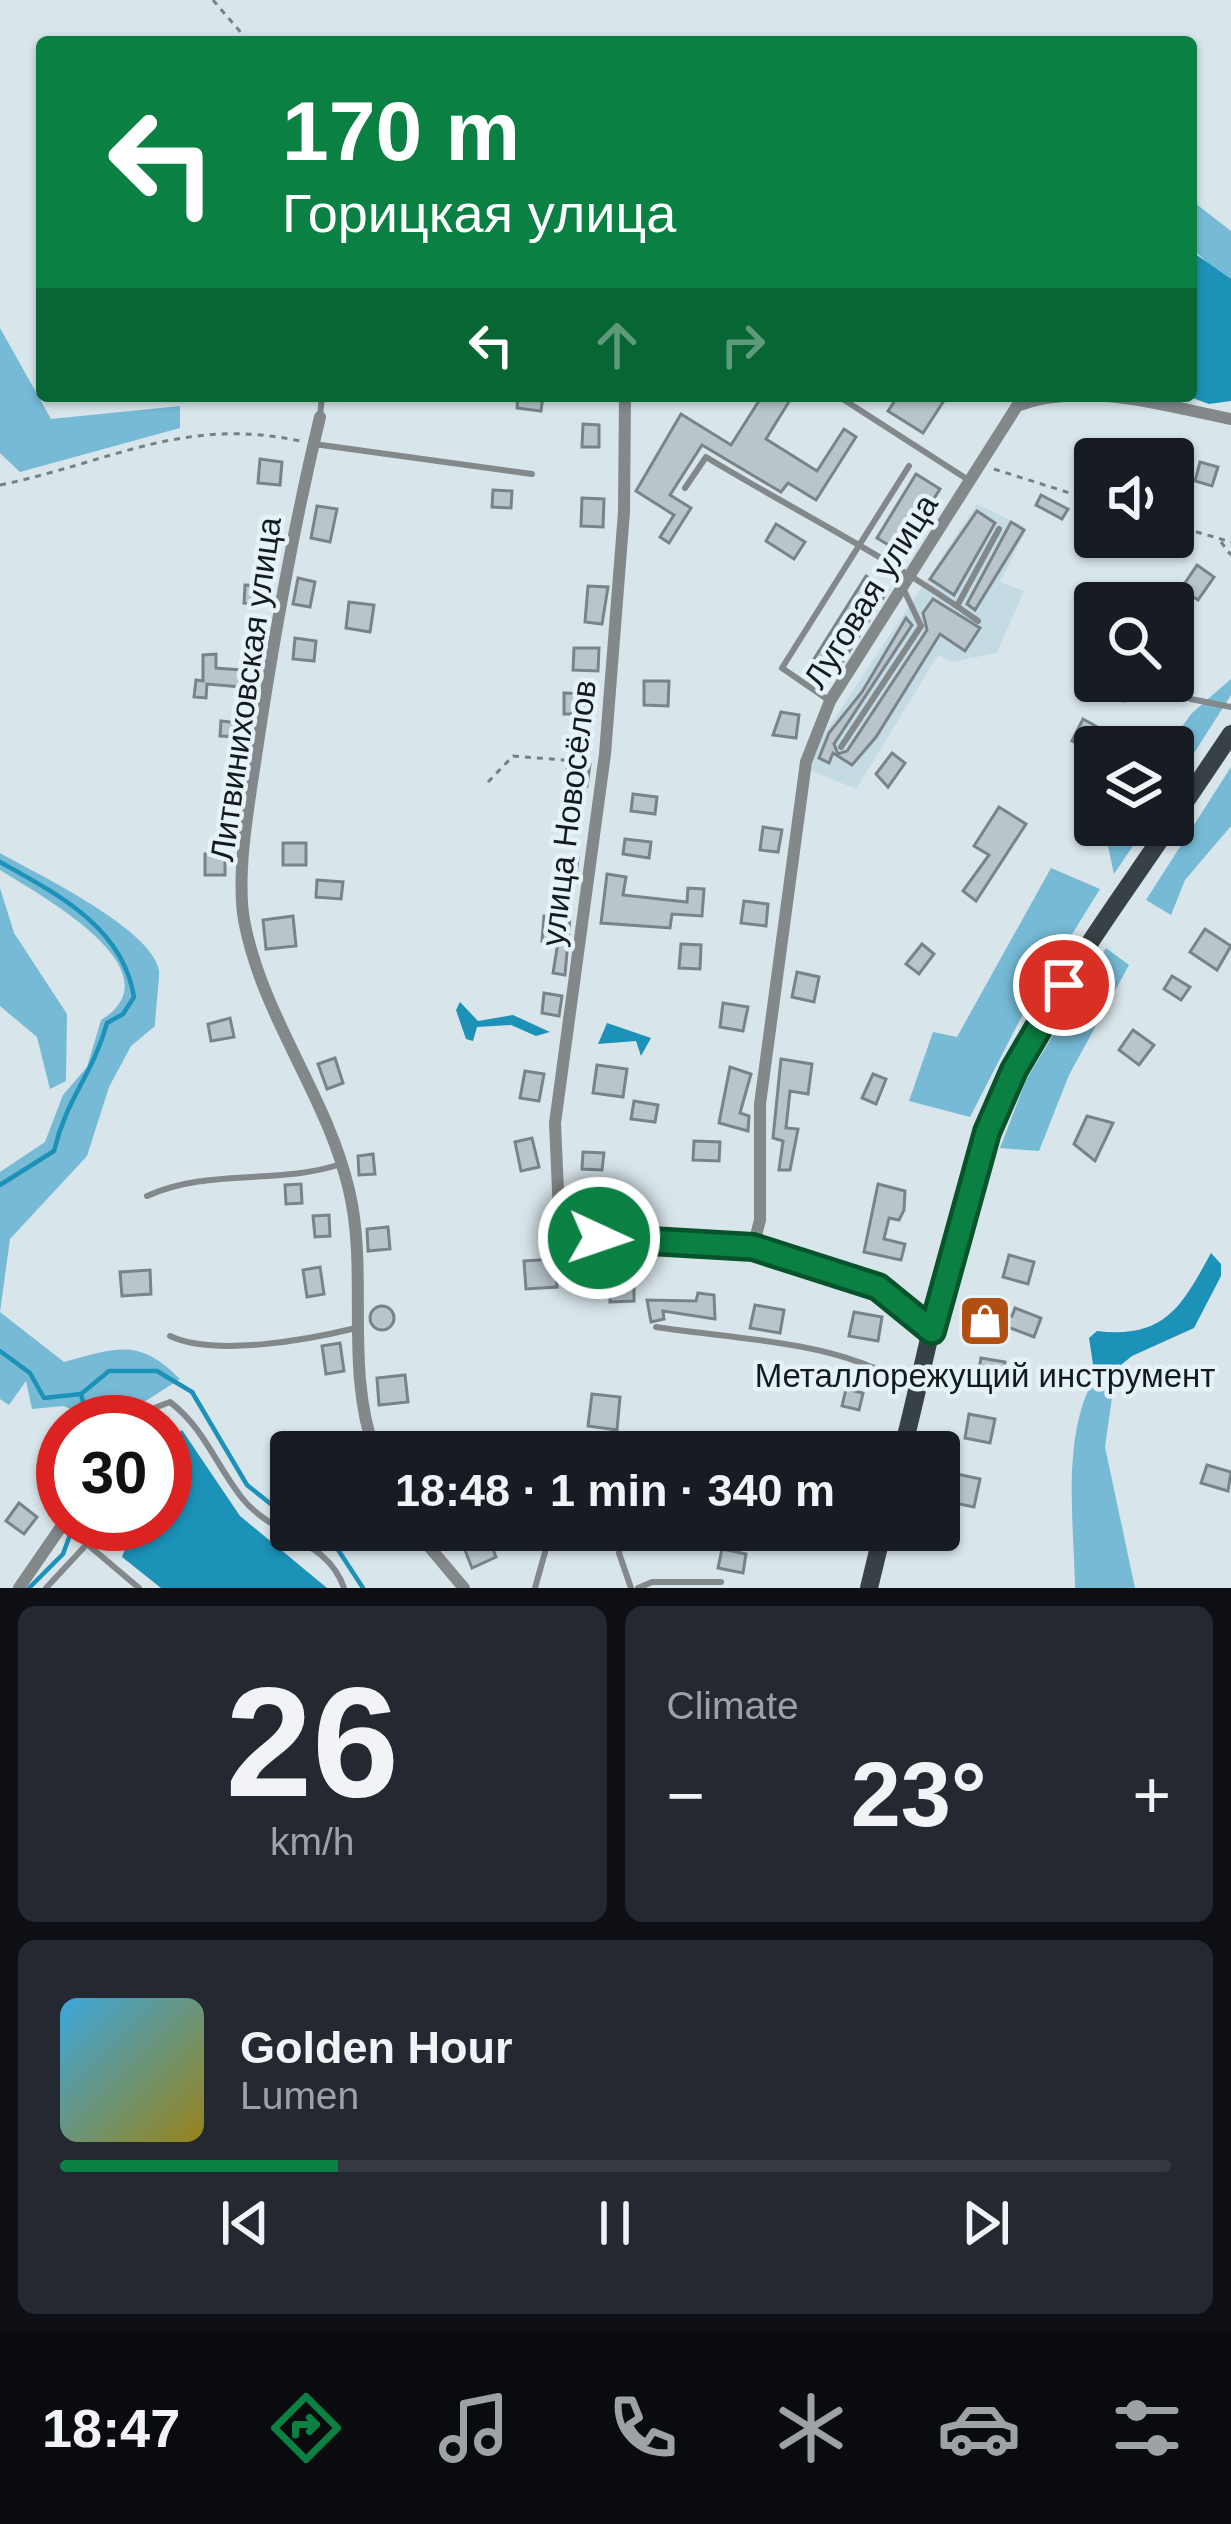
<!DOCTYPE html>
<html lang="en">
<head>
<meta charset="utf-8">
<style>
	body { margin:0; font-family:Helvetica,sans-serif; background:#242831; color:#f1f3f6; height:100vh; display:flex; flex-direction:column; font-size:45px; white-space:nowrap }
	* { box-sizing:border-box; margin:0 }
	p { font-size:39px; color:#9ea1a6 }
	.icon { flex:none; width:66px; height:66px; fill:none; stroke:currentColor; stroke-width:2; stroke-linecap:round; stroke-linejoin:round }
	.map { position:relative; height:1588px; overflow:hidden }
	.panel { display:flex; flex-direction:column; gap:18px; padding:18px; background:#0d0f14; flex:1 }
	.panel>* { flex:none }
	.guide { position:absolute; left:36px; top:36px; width:1161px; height:366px; border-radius:12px; box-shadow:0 3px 9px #0004; background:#0b8043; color:#fff; overflow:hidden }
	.controls { position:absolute; left:1074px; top:438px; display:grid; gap:24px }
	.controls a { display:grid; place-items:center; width:120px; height:120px; border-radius:12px; background:#171b24; box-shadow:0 3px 9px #0004; font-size:60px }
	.speed { position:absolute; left:36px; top:1395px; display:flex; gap:24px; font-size:60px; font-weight:700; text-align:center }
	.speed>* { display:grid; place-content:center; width:156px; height:156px; border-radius:50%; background:#171b24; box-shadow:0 3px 9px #0004; line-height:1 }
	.speed .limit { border:18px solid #d22; background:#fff; color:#111 }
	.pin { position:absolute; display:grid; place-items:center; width:102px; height:102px; color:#fff; margin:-51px; border:6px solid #fff; border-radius:50%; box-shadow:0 3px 12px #0007 }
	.me { position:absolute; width:132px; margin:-66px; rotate:93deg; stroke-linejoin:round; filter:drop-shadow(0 0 9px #0008) }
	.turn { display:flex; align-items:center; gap:42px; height:252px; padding:0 48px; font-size:54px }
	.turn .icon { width:156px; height:156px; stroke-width:2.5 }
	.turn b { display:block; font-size:84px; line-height:102px }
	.lanes { display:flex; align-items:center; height:114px; padding:0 48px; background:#0003; justify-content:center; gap:60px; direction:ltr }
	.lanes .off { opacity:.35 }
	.big { font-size:90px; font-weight:800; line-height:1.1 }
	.panel .tile { flex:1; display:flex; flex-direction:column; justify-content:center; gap:18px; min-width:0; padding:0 42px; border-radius:18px; background:#242831 }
	.panel .dial { align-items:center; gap:0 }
	.dial b { font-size:156px; line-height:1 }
	.song { display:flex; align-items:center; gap:36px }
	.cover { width:144px; height:144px; border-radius:18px; background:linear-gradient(135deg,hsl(200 70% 55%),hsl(50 70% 35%)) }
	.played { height:12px; border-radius:6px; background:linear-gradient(90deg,#0b8043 25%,#363941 25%) }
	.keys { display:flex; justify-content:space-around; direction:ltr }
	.heat { display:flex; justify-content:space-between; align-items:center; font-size:66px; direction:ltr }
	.panel .tiles { flex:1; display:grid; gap:18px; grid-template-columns:1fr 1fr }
	.tile:last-child { grid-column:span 2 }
	.trip { position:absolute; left:270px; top:1431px; width:690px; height:120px; border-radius:12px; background:#171b24; box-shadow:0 3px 9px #0004; font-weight:800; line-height:120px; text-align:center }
	.dock { display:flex; height:192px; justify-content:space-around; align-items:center; background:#090b0e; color:#9ea1a6 }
	.dock .icon { width:84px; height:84px }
	.dock .active { color:#0b8043 }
	.dock b { font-size:54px; color:#f1f3f6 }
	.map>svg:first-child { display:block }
</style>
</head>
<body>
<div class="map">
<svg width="1231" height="1588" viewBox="0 0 1231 1588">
	<rect width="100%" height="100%" fill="#d8e5ea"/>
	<!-- built -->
	<polygon fill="#c5dbe4" points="977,504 1027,528 1000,582 1024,591 997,653 951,662 938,655 856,789 810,770 824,734"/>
	<!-- green -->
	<g fill="#76bad6">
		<polygon points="1191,200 1231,231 1231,286 1191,247"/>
		<polygon points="0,328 51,419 180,406 180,428 20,472 0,453"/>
		<polygon points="1231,679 1231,695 1173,786 1173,747 1167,747 1192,713"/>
		<polygon points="1231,767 1231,826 1185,880 1171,915 1146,900"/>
		<polygon points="1114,825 1147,825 1114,874 1106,837"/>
		<path d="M0 853C35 873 151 928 159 970 160 974 155 1017 155 1026L131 1046 109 1087 87 1156 10 1239 0 1312 64 1362C117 1347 140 1338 180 1379L113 1422H85L81 1413 63 1406 32 1409 26 1381 9 1405 0 1399V1172L45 1142 63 1095 87 1067 101 1020C180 971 40 895 0 870Z"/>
		<polygon points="1051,868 1100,889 1025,1010 970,1117 909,1101 933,1032 957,1037"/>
		<polygon points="0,888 14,933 67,1014 66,1081 50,1089 37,1037 0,1006"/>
		<polygon points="1106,948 1129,965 1069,1075 1039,1151 1000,1148 1026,1080"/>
		<path d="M1116 1369 1105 1447 1135 1588H1075C1074 1522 1061 1435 1095 1377L1101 1381Z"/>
	</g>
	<!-- water -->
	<g fill="#1c92b8">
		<polygon points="1191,251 1231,279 1231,401 1209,404 1187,396 1191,396"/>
		<polygon points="460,1002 478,1021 513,1015 550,1032 536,1036 511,1025 477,1027 473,1041 466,1039 456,1010"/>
		<polygon points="607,1023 651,1038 641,1056 636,1041 598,1044"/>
		<path d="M1211 1253 1221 1264V1276L1194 1328 1132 1356 1101 1381 1095 1377 1089 1338 1097 1331C1165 1339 1182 1306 1211 1253Z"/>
		<polygon points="182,1430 240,1516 327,1588 161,1588 122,1557 134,1524 165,1524 165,1445"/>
	</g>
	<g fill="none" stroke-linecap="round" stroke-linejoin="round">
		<!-- stream -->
		<g stroke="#1c92b8" stroke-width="4.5">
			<path d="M0 862C57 894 123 927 134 997L123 1014 107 1023C93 1074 66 1099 54 1151L0 1185"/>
			<polyline points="0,1351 30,1373 44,1398 81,1394 109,1371 157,1371 192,1392 247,1485 291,1520"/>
			<polyline points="81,1394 88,1422"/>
			<polyline points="310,1530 333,1542 363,1588"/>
			<polyline points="29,1588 63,1554 74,1524"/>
		</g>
	</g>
	<!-- building -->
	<g fill="#b9c5cb" stroke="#78848a" stroke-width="3">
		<polygon points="518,396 543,396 541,411 517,408"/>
		<polygon points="762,396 790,400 766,439 817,471 844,429 856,437 816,500 788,483 781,492 702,445 670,495 691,508 669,543 660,537 674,515 636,491 681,414 731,445"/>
		<polygon points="898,396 947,396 923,433 888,411"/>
		<polygon points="583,424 599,425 599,447 582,447"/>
		<polygon points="260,459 282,462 280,485 258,483"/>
		<polygon points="1200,462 1218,467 1212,486 1195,481"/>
		<polygon points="916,474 940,489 900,552 877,538"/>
		<polygon points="493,490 512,491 511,508 492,507"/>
		<polygon points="1041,495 1068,509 1062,519 1036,505"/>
		<polygon points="582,498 604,499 603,527 581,526"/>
		<polygon points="317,506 337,509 330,542 311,538"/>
		<polygon points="977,511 995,523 954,595 930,579"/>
		<polygon points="1011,522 1024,530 975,610 967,604"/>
		<polygon points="776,524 805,542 794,559 766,541"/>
		<polygon points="1197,565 1214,577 1198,600 1181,589"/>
		<polygon points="866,576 888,590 831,680 809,667"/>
		<polygon points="298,578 315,582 310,607 293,604"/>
		<polygon points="245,585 271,586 270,604 244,603"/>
		<polygon points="588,586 608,587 602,624 585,622"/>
		<polygon points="933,599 980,628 965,651 940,634 876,737 852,765 833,753 829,763 819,758 829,733 862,692 906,618 912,625 834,744 838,754 847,751 927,630 923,613"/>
		<polygon points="349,602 374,605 370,632 346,628"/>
		<polygon points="295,638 316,641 314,661 293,659"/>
		<polygon points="574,648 599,648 598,671 573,670"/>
		<polygon points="216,654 216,668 255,671 254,688 207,684 206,698 194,697 196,680 203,681 203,655"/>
		<polygon points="644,681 669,681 668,706 644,705"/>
		<polygon points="1114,681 1137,681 1124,701 1108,690"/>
		<polygon points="564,693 585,694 585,714 564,714"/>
		<polygon points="781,712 799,715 796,738 773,735"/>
		<polygon points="1083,719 1103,730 1092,752 1072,741"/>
		<polygon points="221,721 242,723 241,737 220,736"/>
		<polygon points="892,753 905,763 888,787 876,774"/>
		<polygon points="568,762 590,764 587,786 566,783"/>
		<polygon points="633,794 657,797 655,814 631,811"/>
		<polygon points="999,807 1026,824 976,901 963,891 989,855 974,846"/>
		<polygon points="763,827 782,830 778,852 760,850"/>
		<polygon points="625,839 651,842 649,858 623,854"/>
		<rect x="283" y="843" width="23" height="22"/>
		<rect x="205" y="854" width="20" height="21"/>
		<polygon points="560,856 578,858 576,875 558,873"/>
		<polygon points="607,874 626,877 623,895 687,902 688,888 704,889 702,916 672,914 670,928 601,923"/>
		<polygon points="317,880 343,882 341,899 316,897"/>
		<polygon points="744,901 768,904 766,926 741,923"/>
		<polygon points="293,916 296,946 266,949 263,920"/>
		<polygon points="544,916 570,917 565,975 553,973 558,942 542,941"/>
		<polygon points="1205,929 1231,946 1217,970 1190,952"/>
		<polygon points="681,944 701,945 700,969 679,968"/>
		<polygon points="922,944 934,954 919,974 906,964"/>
		<polygon points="797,972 819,977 814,1002 792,997"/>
		<polygon points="1172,976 1190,987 1181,1000 1164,989"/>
		<polygon points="544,993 562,996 559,1016 542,1013"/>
		<polygon points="723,1003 748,1007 743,1031 720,1027"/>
		<polygon points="230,1018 234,1037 211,1041 208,1024"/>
		<polygon points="1133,1030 1154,1045 1139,1065 1119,1050"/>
		<polygon points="335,1058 343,1083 327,1089 318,1064"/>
		<polygon points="781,1059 812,1064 808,1094 790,1091 786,1128 798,1129 790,1170 779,1170 783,1141 773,1138"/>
		<polygon points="597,1065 627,1069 623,1097 593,1093"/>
		<polygon points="730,1067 751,1074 740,1113 749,1116 748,1131 719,1123"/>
		<polygon points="525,1071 544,1074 539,1101 520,1098"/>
		<polygon points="873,1074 886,1079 876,1104 862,1098"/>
		<polygon points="634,1101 658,1105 655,1122 631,1119"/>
		<polygon points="1087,1116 1113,1123 1095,1161 1074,1144"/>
		<polygon points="532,1138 539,1167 521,1171 515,1142"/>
		<polygon points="694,1141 720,1142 719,1161 693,1160"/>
		<polygon points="583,1152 604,1153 602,1170 582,1169"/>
		<polygon points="373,1154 375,1174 359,1175 358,1156"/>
		<polygon points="301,1184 302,1203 286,1204 285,1185"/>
		<polygon points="878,1184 905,1191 904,1210 899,1220 889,1218 884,1239 905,1244 901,1260 864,1252"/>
		<polygon points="329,1215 330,1236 315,1237 313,1216"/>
		<polygon points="388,1227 390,1249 368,1251 367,1229"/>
		<polygon points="1009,1255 1034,1262 1028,1284 1003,1277"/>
		<polygon points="555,1259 557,1287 526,1289 524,1261"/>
		<polygon points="320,1267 324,1294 307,1297 303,1270"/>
		<polygon points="150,1270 151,1294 122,1296 120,1272"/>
		<polygon points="610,1284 634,1284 634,1301 610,1302"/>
		<polygon points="698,1293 714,1295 715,1319 663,1311 664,1319 651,1322 647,1300 696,1301"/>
		<polygon points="755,1305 784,1310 780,1333 750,1328"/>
		<polygon points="983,1305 1012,1316 1015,1308 1041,1318 1034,1337 992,1321 987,1336 974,1331"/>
		<circle cx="382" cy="1318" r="12"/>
		<polygon points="854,1312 882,1317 878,1341 849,1336"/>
		<polygon points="340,1343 344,1371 326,1374 322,1346"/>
		<polygon points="981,1358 1005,1362 1001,1388 976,1384"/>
		<polygon points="405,1375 408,1402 379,1405 377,1378"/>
		<polygon points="846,1389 863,1393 859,1410 842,1406"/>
		<polygon points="592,1394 620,1397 617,1430 588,1426"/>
		<polygon points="969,1414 995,1419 990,1443 965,1438"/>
		<polygon points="358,1439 360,1452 322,1452 321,1447"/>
		<polygon points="1207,1465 1231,1472 1228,1491 1201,1483"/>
		<polygon points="957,1474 980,1479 974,1507 950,1502"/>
		<polygon points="19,1503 37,1517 24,1534 6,1521"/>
		<polygon points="571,1530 598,1530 595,1547 568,1541"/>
		<polygon points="763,1530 786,1532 784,1546 761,1543"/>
		<polygon points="487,1534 496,1557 472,1568 463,1545"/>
		<polygon points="722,1549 746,1554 743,1573 718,1568"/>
	</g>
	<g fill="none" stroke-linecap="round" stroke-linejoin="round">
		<!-- path -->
		<g stroke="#778083" stroke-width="3" stroke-dasharray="6 6" stroke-linecap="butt">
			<polyline points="213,0 249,42"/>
			<polyline points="994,469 1095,501"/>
			<path d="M0 485C111 462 184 416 300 441"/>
			<polyline points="1173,525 1231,542"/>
			<polyline points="1221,542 1231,555"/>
			<polyline points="488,782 513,756 589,762"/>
		</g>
		<!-- service -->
		<g stroke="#83888b" stroke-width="6">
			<polyline points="838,396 970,481"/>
			<polyline points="320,416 322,396"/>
			<polyline points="314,444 532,474"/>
			<path d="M685 488 706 457C797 512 892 559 978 621"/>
			<polyline points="957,606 999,529"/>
			<polyline points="1153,681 1191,699 1231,707"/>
			<polyline points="827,699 782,668 909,466"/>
			<polyline points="841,747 921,626 903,588"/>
			<path d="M147 1196C208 1168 278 1185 341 1164"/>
			<path d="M656 1327C740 1340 844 1340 914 1390"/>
			<path d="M170 1336C215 1357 307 1340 356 1328"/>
			<path d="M118 1422 170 1402C204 1428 216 1465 242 1498 272 1536 328 1540 344 1588"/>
			<polyline points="623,1530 619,1553 631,1588"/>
			<polyline points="87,1544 139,1588"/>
			<polyline points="46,1588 87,1544 90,1524"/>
			<polyline points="535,1588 547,1545 545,1533"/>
			<polyline points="638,1588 652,1582 721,1582"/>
		</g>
		<!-- minor -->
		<g stroke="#83888b" stroke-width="12">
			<polyline points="625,396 624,512 605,754 555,1123 560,1236 753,1247 878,1287 932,1331"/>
			<path d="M320 417C293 529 273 642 256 756 249 803 236 874 244 920 262 1017 327 1095 349 1190 369 1273 344 1367 375 1452"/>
			<path d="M753 1247 760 1220V1104L806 762 830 701 1017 406C1084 380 1164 406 1231 419"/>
			<polyline points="415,1530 464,1588"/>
			<polyline points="19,1588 63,1524"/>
		</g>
		<!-- primary -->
		<g stroke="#384145" stroke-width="18">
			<polyline points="1173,820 1231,734"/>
			<path d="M902 1452C929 1346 949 1235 987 1132 1029 1021 1104 923 1170 825"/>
			<polyline points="869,1588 883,1530"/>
		</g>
	</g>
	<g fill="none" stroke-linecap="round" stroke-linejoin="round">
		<!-- route casing -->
		<g stroke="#07532c" stroke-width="30">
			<polyline id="route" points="599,1238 753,1247 878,1287 932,1331 987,1132 1014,1070 1064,985"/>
		</g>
		<!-- route -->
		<use href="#route" stroke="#0b8043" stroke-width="21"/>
	</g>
	<!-- icons -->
	<defs>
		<g id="shop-square" transform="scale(2.7)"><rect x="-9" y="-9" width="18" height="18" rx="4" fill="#b14f13" stroke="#e5f2f8"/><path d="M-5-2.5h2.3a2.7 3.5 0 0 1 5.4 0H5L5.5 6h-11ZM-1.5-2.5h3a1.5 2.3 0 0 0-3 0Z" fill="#fff"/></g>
	</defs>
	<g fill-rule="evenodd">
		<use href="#shop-square" x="985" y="1321"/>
	</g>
	<g text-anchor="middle" stroke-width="9" stroke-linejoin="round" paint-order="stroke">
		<!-- street labels -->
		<g font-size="33" fill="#151a1c" stroke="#e5f2f8">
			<text transform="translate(870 591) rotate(-58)" y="12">Луговая улица</text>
			<text transform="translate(245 689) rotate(-82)" y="12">Литвиниховская улица</text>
			<text transform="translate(568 813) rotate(-83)" y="12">улица Новосёлов</text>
		</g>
		<!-- poi labels -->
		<g font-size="33" fill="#151a1c" stroke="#e5f2f8">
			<text x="985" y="1387">Металлорежущий инструмент</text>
		</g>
	</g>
</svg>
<div class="controls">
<a><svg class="icon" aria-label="sound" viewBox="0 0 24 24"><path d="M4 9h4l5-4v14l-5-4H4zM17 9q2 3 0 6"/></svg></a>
<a><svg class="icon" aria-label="search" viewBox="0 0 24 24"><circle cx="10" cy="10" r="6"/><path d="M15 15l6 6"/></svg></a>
<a><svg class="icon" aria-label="layers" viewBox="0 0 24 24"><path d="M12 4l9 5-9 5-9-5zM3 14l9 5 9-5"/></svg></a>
</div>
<div class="speed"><div class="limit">30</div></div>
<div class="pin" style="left:1064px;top:985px;background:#d93025"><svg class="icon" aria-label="arrive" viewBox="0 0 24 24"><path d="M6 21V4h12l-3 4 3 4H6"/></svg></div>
<svg class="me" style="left:599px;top:1238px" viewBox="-20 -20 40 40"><circle r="17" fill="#0b8043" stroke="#fff" stroke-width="3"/><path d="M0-11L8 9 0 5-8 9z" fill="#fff"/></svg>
<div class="trip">18:48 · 1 min · 340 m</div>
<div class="guide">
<div class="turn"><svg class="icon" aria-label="left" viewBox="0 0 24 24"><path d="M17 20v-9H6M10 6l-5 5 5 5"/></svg><div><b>170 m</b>Горицкая улица</div></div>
<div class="lanes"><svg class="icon" aria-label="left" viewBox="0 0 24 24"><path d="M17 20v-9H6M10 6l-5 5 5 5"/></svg><svg class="icon off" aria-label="ahead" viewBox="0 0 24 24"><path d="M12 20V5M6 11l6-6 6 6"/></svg><svg class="icon off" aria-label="right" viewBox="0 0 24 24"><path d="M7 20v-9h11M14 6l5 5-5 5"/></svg></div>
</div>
</div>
<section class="panel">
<div class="tiles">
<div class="tile dial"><b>26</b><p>km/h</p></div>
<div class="tile"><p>Climate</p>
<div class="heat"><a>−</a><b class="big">23°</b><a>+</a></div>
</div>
<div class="tile">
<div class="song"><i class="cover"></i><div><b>Golden Hour</b><p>Lumen</p></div></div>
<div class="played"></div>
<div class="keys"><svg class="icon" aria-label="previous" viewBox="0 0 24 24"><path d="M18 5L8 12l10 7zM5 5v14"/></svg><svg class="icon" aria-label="pause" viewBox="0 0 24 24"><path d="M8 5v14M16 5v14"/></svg><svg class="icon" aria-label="next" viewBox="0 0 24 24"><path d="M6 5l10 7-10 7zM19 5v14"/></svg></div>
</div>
</div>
</section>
<nav class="dock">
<b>18:47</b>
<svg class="icon active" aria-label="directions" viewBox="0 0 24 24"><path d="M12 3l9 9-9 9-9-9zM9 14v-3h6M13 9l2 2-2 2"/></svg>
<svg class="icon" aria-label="music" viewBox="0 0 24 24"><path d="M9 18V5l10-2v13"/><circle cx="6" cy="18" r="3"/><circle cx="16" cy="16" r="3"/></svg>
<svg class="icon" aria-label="phone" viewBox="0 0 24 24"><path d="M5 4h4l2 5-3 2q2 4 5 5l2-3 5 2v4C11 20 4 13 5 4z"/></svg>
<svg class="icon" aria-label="climate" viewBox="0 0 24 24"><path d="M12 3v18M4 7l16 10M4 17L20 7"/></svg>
<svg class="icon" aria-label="car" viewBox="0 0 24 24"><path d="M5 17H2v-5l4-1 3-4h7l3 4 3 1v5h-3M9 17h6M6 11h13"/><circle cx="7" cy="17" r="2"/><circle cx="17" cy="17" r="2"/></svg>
<svg class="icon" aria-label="filters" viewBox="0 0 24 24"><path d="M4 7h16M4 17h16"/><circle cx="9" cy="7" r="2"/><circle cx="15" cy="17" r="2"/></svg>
</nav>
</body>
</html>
